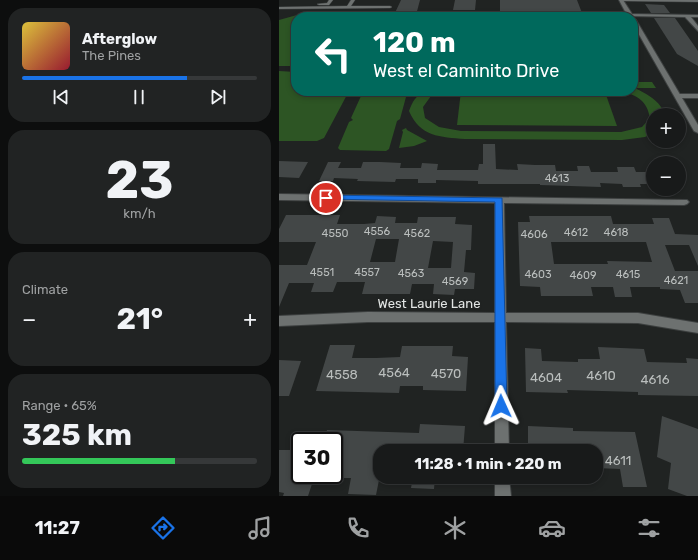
<!DOCTYPE html>
<html lang="en">
<head>
<meta charset="utf-8">
<style>
	body { margin:0; font-family:Rubik,sans-serif; background:#212323; color:#f1f3f6; height:100vh; display:flex; flex-direction:column; font-size:15px; white-space:nowrap }
	* { box-sizing:border-box; margin:0 }
	p { font-size:13px; color:#9fa1a2 }
	.icon { flex:none; width:22px; height:22px; fill:none; stroke:currentColor; stroke-width:2; stroke-linecap:round; stroke-linejoin:round }
	.map { position:relative; flex:1; overflow:hidden }
	.details { display:flex; flex-direction:column; gap:8px; padding:8px; background:#0d0e0e; width:279px }
	.details>* { flex:none }
	.top-card { position:absolute; left:12px; top:12px; width:347px; height:84px; border-radius:16px; box-shadow:0 2px 6px #0003,0 0 0 1px #363839; background:#00695c; color:#fff; overflow:hidden }
	.buttons { position:absolute; left:367px; top:108px; display:grid; gap:8px }
	.buttons a { display:grid; place-items:center; width:40px; height:40px; border-radius:50%; background:#181a1a; box-shadow:0 2px 6px #0003,0 0 0 1px #363839; font-size:20px }
	.speed { position:absolute; left:12px; top:432px; display:flex; gap:8px; font-size:20px; font-weight:700; text-align:center }
	.speed>* { display:grid; place-content:center; width:52px; height:52px; border-radius:50%; background:#181a1a; box-shadow:0 2px 6px #0003,0 0 0 1px #363839; line-height:1 }
	.speed .limit { border:2px solid #111; border-radius:6px; background:#fff; color:#111 }
	.pin { position:absolute; display:grid; place-items:center; width:34px; height:34px; color:#fff; margin:-17px; border:2px solid #fff; border-radius:50%; box-shadow:0 1px 4px #0007 }
	.me { position:absolute; width:44px; margin:-22px; rotate:359deg; stroke-linejoin:round; filter:drop-shadow(0 0 3px #0008) }
	.turn { display:flex; align-items:center; gap:14px; height:84px; padding:0 16px; font-size:18px }
	.turn .icon { width:52px; height:52px; stroke-width:2.5 }
	.turn b { display:block; font-size:28px; line-height:34px }
	.big { font-size:30px; font-weight:700; line-height:1.1 }
	.details .widget { flex:1; display:flex; flex-direction:column; justify-content:center; gap:6px; min-width:0; padding:0 14px; border-radius:16px; background:#212323 }
	.details .dial { align-items:center; gap:0 }
	.dial b { font-size:52px; line-height:1 }
	.song { display:flex; align-items:center; gap:12px }
	.cover { width:48px; height:48px; border-radius:6px; background:linear-gradient(135deg,hsl(50 70% 55%),hsl(350 70% 35%)) }
	.played { height:4px; border-radius:2px; background:linear-gradient(90deg,#1a73e8 70%,#363839 70%) }
	.keys { display:flex; justify-content:space-around; direction:ltr }
	.heat { display:flex; justify-content:space-between; align-items:center; font-size:22px; direction:ltr }
	.charge { height:6px; border-radius:3px; background:linear-gradient(90deg,#34c759 65%,#363839 0) }
	.trip { position:absolute; left:94px; top:444px; width:230px; height:40px; border-radius:16px; background:#181a1a; box-shadow:0 2px 6px #0003,0 0 0 1px #363839; font-weight:700; line-height:40px; text-align:center }
	.dock { display:flex; height:64px; justify-content:space-around; align-items:center; background:#0a0a0a; color:#9fa1a2 }
	.dock .icon { width:28px; height:28px }
	.dock .selected { color:#1a73e8 }
	.dock b { font-size:18px; color:#f1f3f6 }
	main { display:flex; flex:1; min-height:0 }
	.map>svg:first-child { display:block }
</style>
</head>
<body>
<main>
<section class="details">
<div class="widget">
<div class="song"><i class="cover"></i><div><b>Afterglow</b><p>The Pines</p></div></div>
<div class="played"></div>
<div class="keys"><svg class="icon" aria-label="previous" viewBox="0 0 24 24"><path d="M18 5L8 12l10 7zM5 5v14"/></svg><svg class="icon" aria-label="pause" viewBox="0 0 24 24"><path d="M8 5v14M16 5v14"/></svg><svg class="icon" aria-label="next" viewBox="0 0 24 24"><path d="M6 5l10 7-10 7zM19 5v14"/></svg></div>
</div>
<div class="widget dial"><b>23</b><p>km/h</p></div>
<div class="widget"><p>Climate</p>
<div class="heat"><a>−</a><b class="big">21°</b><a>+</a></div>
</div>
<div class="widget"><p>Range · 65%</p><b class="big">325 km</b><div class="charge"></div></div>
</section>
<div class="map">
<svg width="419" height="496" viewBox="0 0 419 496">
	<rect width="100%" height="100%" fill="#202322"/>
	<!-- green -->
	<g fill="#2d5524">
		<polygon points="18,15 90,15 90,17 17,17 17,66 0,66 0,20"/>
		<polygon points="0,71 17,72 17,91 70,91 45,138 38,141 0,141"/>
		<path d="M354 82H373L377 88H356C367 94 383 101 385 115H374V133L366 137 343 140 186 139C161 137 141 137 130 111 137 92 144 91 163 91L152 96 144 107 146 118 160 127 182 131 342 132 363 127 371 118C368 101 359 96 343 91H354Z"/>
		<polygon points="85,91 129,91 126,95 127,97 121,119 118,121 110,149 107,151 61,150 59,148 70,122 74,120 72,118 82,96 86,95 84,93"/>
		<polygon points="182,91 326,92 338,126 178,125"/>
		<polygon points="127,128 128,130 148,141 135,146 120,148 124,132 123,130"/>
	</g>
	<!-- building -->
	<g fill="#434747" fill-rule="evenodd">
		<polygon points="122,0 141,0 137,15 115,15"/>
		<polygon points="176,0 197,0 196,10 174,10"/>
		<polygon points="221,0 298,0 303,13 221,11"/>
		<polygon points="366,4 385,5 391,13 372,13"/>
		<polygon points="375,18 396,18 419,51 419,66 398,54"/>
		<polygon points="204,144 216,144 217,169 239,170 238,164 256,165 276,165 277,171 299,171 298,166 310,166 312,172 339,172 338,167 355,167 357,172 374,172 374,184 361,184 362,187 344,187 343,184 321,183 322,187 261,185 261,184 199,184 199,181 157,180 157,183 139,183 139,179 117,179 116,182 78,181 79,179 55,178 54,181 40,181 49,162 62,162 59,168 82,168 84,162 101,162 122,163 121,168 142,168 143,163 159,164 158,170 199,170 200,164 204,164"/>
		<polygon points="0,161 29,162 20,178 0,177"/>
		<path d="M7 215H61L58 224H85L96 223 98 216 117 217 116 223H138L139 217H177L176 224 193 225 192 250H187L185 272 196 273 195 289H176L175 295 154 294 155 284H133L131 294H83L86 282H58L54 292H32L35 283H10L0 307V265H28L37 242H0V229ZM97 239H120L116 262H91ZM154 241 174 242 172 268H149Z"/>
		<path d="M250 216H332L334 224H375L373 218H390L396 234 419 235V266L410 245H386L396 271H419V303H406L401 290 381 289V287H351L353 297H336L334 287H312L314 296H262L261 287 241 286 239 222H251ZM272 242H367L373 262 328 261 329 264H275Z"/>
		<polygon points="51,345 76,345 73,358 97,358 121,357 123,346 174,346 173,356 189,357 187,391 144,390 144,386 121,386 120,393 37,391"/>
		<polygon points="319,347 365,349 368,362 408,363 407,358 419,359 419,396 359,395 359,392 288,390 289,393 247,392 246,348 262,349 263,361 299,362 299,359 321,359"/>
		<polygon points="0,360 22,361 10,396 0,396"/>
		<polygon points="383,416 419,429 419,496 408,496 389,489 392,463 378,457"/>
		<polygon points="141,424 186,426 184,451 101,451 101,475 97,495 69,494 72,478 55,478 55,441 45,441 48,430 140,433"/>
		<polygon points="249,426 294,428 294,431 356,432 368,487 344,487 341,469 317,468 317,451 249,451"/>
		<polygon points="0,450 21,450 21,475 36,475 29,496 4,496 5,493 0,492"/>
		<polygon points="134,477 156,477 155,489 132,488"/>
	</g>
	<g fill="none" stroke-linecap="round" stroke-linejoin="round">
		<!-- service casing -->
		<g stroke="#3d4040" stroke-width="1">
			<g id="service">
				<polygon points="50,0 54,0 50,5 40,5 38,4 48,3"/>
				<polygon points="72,0 76,0 72,6 111,6 113,7 111,8 0,9 0,7 68,6"/>
				<polygon points="340,0 419,0 419,2 342,1"/>
			</g>
		</g>
		<!-- minor casing -->
		<g stroke="#3d4040" stroke-width="2">
			<g id="minor">
				<polygon points="351,14 419,15 419,17 412,17 419,26 419,31 406,17 349,16"/>
				<polygon points="419,94 419,98 399,98 396,96 399,94"/>
				<polygon points="0,194 408,200 410,202 408,204 405,205 225,203 227,313 359,313 419,323 419,333 359,323 227,322 230,451 216,451 216,322 89,322 0,326 0,316 89,312 216,313 216,203 0,200"/>
				<polygon points="216,477 230,477 232,496 216,496"/>
			</g>
		</g>
		<!-- tertiary casing -->
		<g stroke="#3d4040" stroke-width="2">
			<g id="tertiary">
				<polygon points="340,0 344,0 355,17 354,18 349,17"/>
				<polygon points="354,18 357,20 419,125 419,133 415,131 354,24"/>
			</g>
		</g>
		<!-- service -->
		<use href="#service" fill="#6d7170" fill-rule="evenodd"/>
		<!-- minor -->
		<use href="#minor" fill="#6d7170" fill-rule="evenodd"/>
		<!-- tertiary -->
		<use href="#tertiary" fill="#6d7170" fill-rule="evenodd"/>
	</g>
	<!-- route -->
	<polygon fill="#1a73e8" stroke="#114b97" points="47,195 223,198 228,406 227,411 222,412 218,411 216,406 216,202 44,199 44,196"/>
	<g text-anchor="middle" stroke-width="4" stroke-linejoin="round" paint-order="stroke">
		<!-- number labels -->
		<g font-size="11" fill="#babebd">
			<text x="278" y="182">4613</text>
			<text x="98" y="235">4556</text>
			<text x="297" y="236">4612</text>
			<text x="337" y="236">4618</text>
			<text x="56" y="237">4550</text>
			<text x="138" y="237">4562</text>
			<text x="255" y="238">4606</text>
			<text x="43" y="276">4551</text>
			<text x="88" y="276">4557</text>
			<text x="132" y="277">4563</text>
			<text x="259" y="278">4603</text>
			<text x="349" y="278">4615</text>
			<text x="304" y="279">4609</text>
			<text x="397" y="284">4621</text>
			<text x="176" y="285">4569</text>
		</g>
		<!-- street labels -->
		<g font-size="13" fill="#e2e5e4" stroke="#202322">
			<text x="150" y="308">West Laurie Lane</text>
		</g>
		<!-- near-number labels -->
		<g font-size="13" fill="#babebd">
			<text x="115" y="377">4564</text>
			<text x="167" y="378">4570</text>
			<text x="63" y="379">4558</text>
			<text x="322" y="380">4610</text>
			<text x="267" y="382">4604</text>
			<text x="376" y="384">4616</text>
			<text x="339" y="465">4611</text>
		</g>
	</g>
</svg>
<div class="buttons">
<a>+</a>
<a>−</a>
</div>
<div class="speed"><div class="limit">30</div></div>
<div class="pin" style="left:47px;top:198px;background:#d93025"><svg class="icon" aria-label="arrive" viewBox="0 0 24 24"><path d="M6 21V4h12l-3 4 3 4H6"/></svg></div>
<svg class="me" style="left:222px;top:406px" viewBox="-20 -20 40 40"><path d="M0-17L14 15 0 8-14 15z" fill="#1a73e8" stroke="#fff" stroke-width="4"/></svg>
<div class="trip">11:28 · 1 min · 220 m</div>
<div class="top-card">
<div class="turn"><svg class="icon" aria-label="left" viewBox="0 0 24 24"><path d="M17 20v-9H6M10 6l-5 5 5 5"/></svg><div><b>120 m</b>West el Caminito Drive</div></div>
</div>
</div>
</main>
<nav class="dock">
<b>11:27</b>
<svg class="icon selected" aria-label="directions" viewBox="0 0 24 24"><path d="M12 3l9 9-9 9-9-9zM9 14v-3h6M13 9l2 2-2 2"/></svg>
<svg class="icon" aria-label="music" viewBox="0 0 24 24"><path d="M9 18V5l10-2v13"/><circle cx="6" cy="18" r="3"/><circle cx="16" cy="16" r="3"/></svg>
<svg class="icon" aria-label="phone" viewBox="0 0 24 24"><path d="M5 4h4l2 5-3 2q2 4 5 5l2-3 5 2v4C11 20 4 13 5 4z"/></svg>
<svg class="icon" aria-label="climate" viewBox="0 0 24 24"><path d="M12 3v18M4 7l16 10M4 17L20 7"/></svg>
<svg class="icon" aria-label="car" viewBox="0 0 24 24"><path d="M5 17H2v-5l4-1 3-4h7l3 4 3 1v5h-3M9 17h6M6 11h13"/><circle cx="7" cy="17" r="2"/><circle cx="17" cy="17" r="2"/></svg>
<svg class="icon" aria-label="filters" viewBox="0 0 24 24"><path d="M4 7h16M4 17h16"/><circle cx="9" cy="7" r="2"/><circle cx="15" cy="17" r="2"/></svg>
</nav>
</body>
</html>
